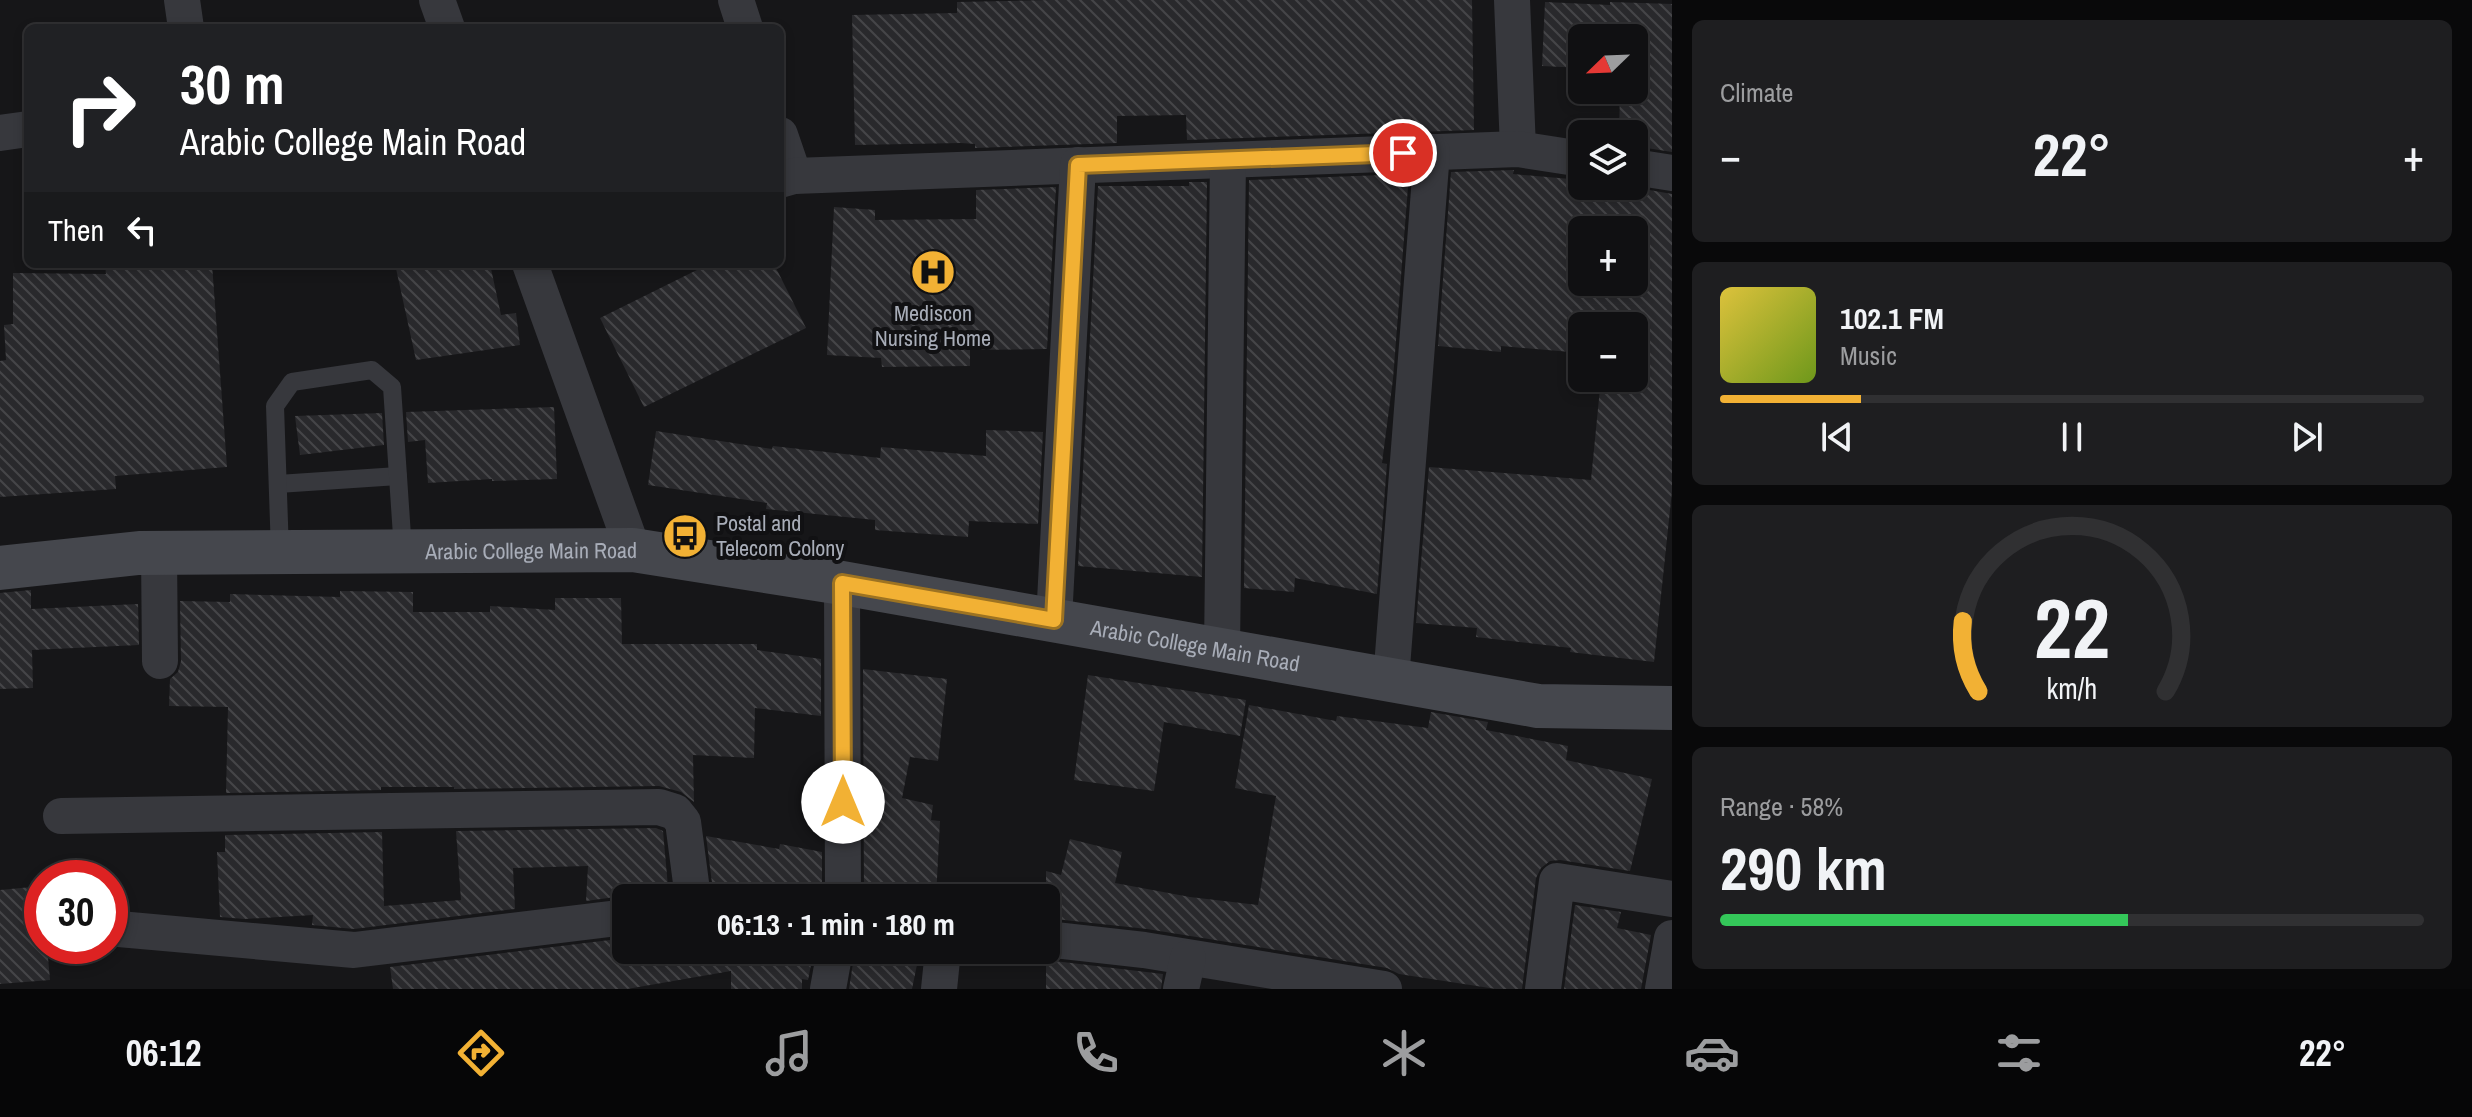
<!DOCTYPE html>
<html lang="en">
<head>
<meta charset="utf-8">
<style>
	body { margin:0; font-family:"Archivo Narrow",sans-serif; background:#1e1e20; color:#f1f3f6; height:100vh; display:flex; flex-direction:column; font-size:30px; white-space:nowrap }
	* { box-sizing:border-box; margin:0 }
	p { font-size:26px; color:#9c9d9f }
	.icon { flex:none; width:44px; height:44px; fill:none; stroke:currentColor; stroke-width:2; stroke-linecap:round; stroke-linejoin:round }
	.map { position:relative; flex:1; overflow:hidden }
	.details { display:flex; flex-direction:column; gap:20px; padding:20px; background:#09090a; width:800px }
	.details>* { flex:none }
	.hud { position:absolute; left:24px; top:24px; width:760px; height:244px; border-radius:12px; box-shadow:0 4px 12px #0003,0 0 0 2px #303032; background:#202124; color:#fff; overflow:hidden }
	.needle { width:52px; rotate:247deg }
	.buttons { position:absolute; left:1568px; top:24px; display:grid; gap:16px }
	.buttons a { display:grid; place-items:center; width:80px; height:80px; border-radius:12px; background:#101012; box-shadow:0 4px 12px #0003,0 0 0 2px #303032; font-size:40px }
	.speed { position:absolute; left:24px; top:860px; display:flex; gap:16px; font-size:40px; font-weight:700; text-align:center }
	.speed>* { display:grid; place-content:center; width:104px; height:104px; border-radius:50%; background:#101012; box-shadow:0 4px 12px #0003,0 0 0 2px #303032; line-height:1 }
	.speed .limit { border:12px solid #d22; background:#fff; color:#111 }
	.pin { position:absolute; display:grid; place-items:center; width:68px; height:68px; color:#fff; margin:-34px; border:4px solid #fff; border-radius:50%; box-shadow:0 2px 8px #0007 }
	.me { position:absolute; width:88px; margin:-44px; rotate:0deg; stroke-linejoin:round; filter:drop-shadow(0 0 6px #0008) }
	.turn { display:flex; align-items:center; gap:28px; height:168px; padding:0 24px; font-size:36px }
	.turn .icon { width:104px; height:104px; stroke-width:2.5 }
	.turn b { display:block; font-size:56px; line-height:68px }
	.then { display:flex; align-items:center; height:76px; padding:0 24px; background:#0003; gap:16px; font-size:30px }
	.big { font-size:60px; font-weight:800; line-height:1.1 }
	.details .card { flex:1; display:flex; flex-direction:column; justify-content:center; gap:12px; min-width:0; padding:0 28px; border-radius:12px; background:#1e1e20 }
	.details .dial { align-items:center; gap:0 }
	.dial svg { height:208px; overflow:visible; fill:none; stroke:#303032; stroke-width:7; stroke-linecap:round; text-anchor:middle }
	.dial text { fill:#f1f3f6; stroke:none }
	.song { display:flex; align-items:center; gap:24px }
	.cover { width:96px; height:96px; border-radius:12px; background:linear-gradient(135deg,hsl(50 70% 55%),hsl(80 70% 35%)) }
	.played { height:8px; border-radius:4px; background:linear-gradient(90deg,#f2b134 20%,#303032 20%) }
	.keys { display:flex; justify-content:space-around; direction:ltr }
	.heat { display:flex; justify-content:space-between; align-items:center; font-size:44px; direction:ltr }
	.charge { height:12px; border-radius:6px; background:linear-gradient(90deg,#34c759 58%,#303032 0) }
	.trip { position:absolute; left:612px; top:884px; width:448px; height:80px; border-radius:12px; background:#101012; box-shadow:0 4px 12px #0003,0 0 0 2px #303032; font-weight:800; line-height:80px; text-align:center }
	.dock { display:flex; height:128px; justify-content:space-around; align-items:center; background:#060607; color:#9c9d9f }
	.dock .icon { width:56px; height:56px }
	.dock .current { color:#f2b134 }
	.dock b { font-size:36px; color:#f1f3f6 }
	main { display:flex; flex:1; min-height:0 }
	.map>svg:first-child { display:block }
</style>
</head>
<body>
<main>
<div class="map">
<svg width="1672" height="989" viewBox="0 0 1672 989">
	<defs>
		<pattern id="building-back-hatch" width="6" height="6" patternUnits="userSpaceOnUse" patternTransform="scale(2)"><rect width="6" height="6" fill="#29292c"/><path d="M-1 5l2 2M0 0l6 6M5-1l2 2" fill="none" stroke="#454548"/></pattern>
	</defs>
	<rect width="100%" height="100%" fill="#161618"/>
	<!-- building -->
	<g fill="url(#building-back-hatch)" fill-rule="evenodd">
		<polygon points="1052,0 1472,0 1474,130 1187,140 1186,115 1117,116 1117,143 975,148 975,144 961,143 855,145 852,15 957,13 957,2"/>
		<polygon points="1545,2 1610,5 1610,2 1672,4 1672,152 1634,146 1634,134 1619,134 1620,90 1634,90 1634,38 1582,38 1582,68 1542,66"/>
		<path d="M1514 170 1513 174 1582 180V186H1627L1672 194V491L1654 662 1570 652 1571 648 1476 637 1477 628 1416 623 1429 467 1591 480 1601 378H1634V326H1582V353L1501 346V352L1438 346 1451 172ZM1582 230H1634V282H1582Z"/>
		<polygon points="1409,174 1393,379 1382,463 1387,464 1377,594 1295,578 1294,592 1244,588 1249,180"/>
		<polygon points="1189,182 1207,182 1202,577 1078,566 1098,186 1189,186"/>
		<polygon points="1056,187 1047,349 970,350 970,366 882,367 881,358 827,355 834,207 875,210 875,220 976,219 976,190"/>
		<polygon points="105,264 212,264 227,467 115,476 116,489 0,497 0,361 6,360 4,325 13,324 13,273 106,274"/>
		<polygon points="395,264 490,264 501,315 516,313 520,345 416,360"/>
		<polygon points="709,264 774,264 806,328 644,407 600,318"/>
		<polygon points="554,407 557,479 492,481 492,479 428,483 425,440 408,442 406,412"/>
		<polygon points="382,413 384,445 300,455 295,416"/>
		<polygon points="986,430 1043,432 1038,524 969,521 968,537 875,530 875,520 766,509 767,503 648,485 656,431 772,449 773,446 880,458 881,447 986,456"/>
		<polygon points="31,590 31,609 138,604 139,645 32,650 33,688 0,689 0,593"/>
		<polygon points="340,591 413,592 413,612 490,612 490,606 555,610 555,598 621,598 622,644 757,644 757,650 821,659 821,716 755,708 754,758 693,755 694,802 681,792 659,786 454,789 454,787 381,787 381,790 226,793 228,707 169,706 170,679 178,672 181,661 180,601 230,602 230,594 340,597"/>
		<polygon points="863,669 947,679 938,761 910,757 902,798 933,805 931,820 940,821 936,898 864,898"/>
		<polygon points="1088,675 1246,700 1240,736 1164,722 1154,791 1074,780"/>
		<polygon points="1249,705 1336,721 1337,716 1428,728 1431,712 1488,722 1486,730 1568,746 1566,760 1652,779 1630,871 1560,860 1550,861 1541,868 1536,878 1522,989 1496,989 1399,974 1387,968 1147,929 1046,918 1046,871 1061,875 1070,839 1122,852 1115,883 1190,897 1258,905 1276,796 1235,788"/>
		<polygon points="656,828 663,831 669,898 623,896 586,901 588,866 513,868 515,909 354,929 312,925 313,915 245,919 220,917 217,852 225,852 225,835 382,832 384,906 461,900 456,831"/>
		<polygon points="706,836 779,849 780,844 822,852 822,898 795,898 712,883"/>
		<polygon points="42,886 42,946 47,946 50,980 0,984 0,890"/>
		<polygon points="1575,905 1621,912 1617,928 1651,935 1641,989 1564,989"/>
		<polygon points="626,938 626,950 814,950 808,980 802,979 802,989 731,989 731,971 627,989 393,989 390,967"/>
		<polygon points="855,950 920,950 912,989 849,989"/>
		<polygon points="1046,960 1163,974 1161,989 1046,989"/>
	</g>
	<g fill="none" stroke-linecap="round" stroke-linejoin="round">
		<!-- service -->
		<g stroke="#37383d" stroke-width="18">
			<polyline points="278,484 398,476"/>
			<polyline points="280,552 275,406 292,382 372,370 392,387 403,551"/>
		</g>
		<!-- minor -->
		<g stroke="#37383d" stroke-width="36">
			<polyline points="182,0 186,28"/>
			<polyline points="437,0 447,28"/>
			<polyline points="736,0 745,28"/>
			<polyline points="1512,0 1518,149"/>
			<polyline points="0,133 28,129"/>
			<polyline points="780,135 794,176 780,180"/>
			<polyline points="1634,167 1672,173"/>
			<polyline points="794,176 1518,149 1582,159"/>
			<polyline points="530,264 633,550"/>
			<polyline points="159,553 160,661"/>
			<polyline points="842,583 843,898"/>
			<polyline points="1054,620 1078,165"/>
			<polyline points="1222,649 1228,160"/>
			<polyline points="1391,680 1432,152"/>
			<polyline points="61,816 659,807 675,812 683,822 693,898"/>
			<polyline points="119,929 354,950 626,917"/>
			<polyline points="1046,939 1144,950 1384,989"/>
			<polyline points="828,989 835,950"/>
			<polyline points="939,989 943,950"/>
			<polyline points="1181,989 1188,958"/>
			<polyline points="1543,989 1557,881 1672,899"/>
			<polyline points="1663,989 1672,938"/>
		</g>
		<!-- secondary -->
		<path stroke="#45474d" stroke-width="44" id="s1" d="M0 568 139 553 633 550 842 583 1538 706 1672 708"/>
	</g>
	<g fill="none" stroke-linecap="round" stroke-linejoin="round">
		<!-- route casing -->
		<g stroke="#9d7322" stroke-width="20">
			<polyline id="route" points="843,802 842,583 1054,620 1078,165 1403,153"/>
		</g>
		<!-- route -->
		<use href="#route" stroke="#f2b134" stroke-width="14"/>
	</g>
	<!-- icons -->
	<defs>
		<g id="hospital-disc" transform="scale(2.3)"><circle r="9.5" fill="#f2b134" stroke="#111113"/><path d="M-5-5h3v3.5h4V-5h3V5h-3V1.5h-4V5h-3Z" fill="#111"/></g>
		<g id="bus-disc" transform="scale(2.3)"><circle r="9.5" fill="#f2b134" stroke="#111113"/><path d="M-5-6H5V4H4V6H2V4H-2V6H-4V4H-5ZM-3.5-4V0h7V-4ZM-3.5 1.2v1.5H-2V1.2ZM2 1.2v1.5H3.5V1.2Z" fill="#111"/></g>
	</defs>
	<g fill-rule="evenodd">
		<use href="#hospital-disc" x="933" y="272"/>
		<use href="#bus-disc" x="685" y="536"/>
	</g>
	<g text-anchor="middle" stroke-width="8" stroke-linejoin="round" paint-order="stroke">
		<!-- poi labels -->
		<g font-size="22" fill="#a8adb8" stroke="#111113">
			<text x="933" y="321">Mediscon<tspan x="933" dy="25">Nursing Home</tspan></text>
			<text x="716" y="531" text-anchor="start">Postal and<tspan x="716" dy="25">Telecom Colony</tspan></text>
		</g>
		<!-- street labels -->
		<g font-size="22" fill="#a8adb8" stroke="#111113">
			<text dy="8" stroke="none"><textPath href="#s1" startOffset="532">Arabic College Main Road</textPath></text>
			<text dy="8" stroke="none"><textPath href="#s1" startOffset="1204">Arabic College Main Road</textPath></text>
		</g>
	</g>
</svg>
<div class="buttons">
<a><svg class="needle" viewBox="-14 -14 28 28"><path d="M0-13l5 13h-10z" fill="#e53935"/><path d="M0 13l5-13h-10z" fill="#9c9d9f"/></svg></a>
<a><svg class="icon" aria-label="layers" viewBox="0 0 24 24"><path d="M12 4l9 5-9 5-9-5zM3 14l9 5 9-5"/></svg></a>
<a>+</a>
<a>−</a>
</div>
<div class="speed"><div class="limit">30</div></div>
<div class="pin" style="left:1403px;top:153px;background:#d93025"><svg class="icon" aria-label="arrive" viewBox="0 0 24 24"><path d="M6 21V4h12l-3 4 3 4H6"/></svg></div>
<svg class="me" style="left:843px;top:802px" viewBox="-20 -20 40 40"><circle r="19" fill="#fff"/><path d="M0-13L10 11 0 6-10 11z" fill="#f2b134"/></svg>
<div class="trip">06:13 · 1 min · 180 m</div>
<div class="hud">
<div class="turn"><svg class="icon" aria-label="right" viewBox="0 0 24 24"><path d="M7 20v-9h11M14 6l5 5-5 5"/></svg><div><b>30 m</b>Arabic College Main Road</div></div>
<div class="then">Then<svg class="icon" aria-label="left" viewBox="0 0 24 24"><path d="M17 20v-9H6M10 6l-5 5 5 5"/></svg></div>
</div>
</div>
<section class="details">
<div class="card"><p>Climate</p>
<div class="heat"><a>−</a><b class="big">22°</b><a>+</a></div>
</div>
<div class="card">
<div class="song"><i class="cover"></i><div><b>102.1 FM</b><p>Music</p></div></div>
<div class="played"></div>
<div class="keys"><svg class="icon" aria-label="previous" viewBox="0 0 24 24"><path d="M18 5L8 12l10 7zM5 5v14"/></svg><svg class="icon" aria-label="pause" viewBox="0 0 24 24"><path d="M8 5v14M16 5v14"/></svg><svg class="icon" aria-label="next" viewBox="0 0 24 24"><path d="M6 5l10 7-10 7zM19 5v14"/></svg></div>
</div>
<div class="card dial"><svg viewBox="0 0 100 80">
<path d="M14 69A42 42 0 1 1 86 69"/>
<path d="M14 69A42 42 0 0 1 8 42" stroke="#f2b134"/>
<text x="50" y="56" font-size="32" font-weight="700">22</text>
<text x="50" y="72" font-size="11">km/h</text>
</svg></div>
<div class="card"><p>Range · 58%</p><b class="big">290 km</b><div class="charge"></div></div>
</section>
</main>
<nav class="dock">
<b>06:12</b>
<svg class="icon current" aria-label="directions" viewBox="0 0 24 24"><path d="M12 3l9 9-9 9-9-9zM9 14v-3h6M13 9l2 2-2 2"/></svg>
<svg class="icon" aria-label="music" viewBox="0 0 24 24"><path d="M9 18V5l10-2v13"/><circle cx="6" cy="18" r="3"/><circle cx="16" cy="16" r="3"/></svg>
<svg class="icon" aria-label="phone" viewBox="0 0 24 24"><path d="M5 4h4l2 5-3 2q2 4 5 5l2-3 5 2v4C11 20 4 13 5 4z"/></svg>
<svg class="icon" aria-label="climate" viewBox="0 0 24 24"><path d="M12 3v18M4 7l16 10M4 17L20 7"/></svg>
<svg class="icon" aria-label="car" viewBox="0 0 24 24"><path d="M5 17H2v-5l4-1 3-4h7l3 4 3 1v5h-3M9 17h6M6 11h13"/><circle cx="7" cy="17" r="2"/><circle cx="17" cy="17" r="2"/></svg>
<svg class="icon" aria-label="filters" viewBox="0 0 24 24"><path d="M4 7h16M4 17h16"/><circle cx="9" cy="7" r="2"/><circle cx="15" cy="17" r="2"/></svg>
<b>22°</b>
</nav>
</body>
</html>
